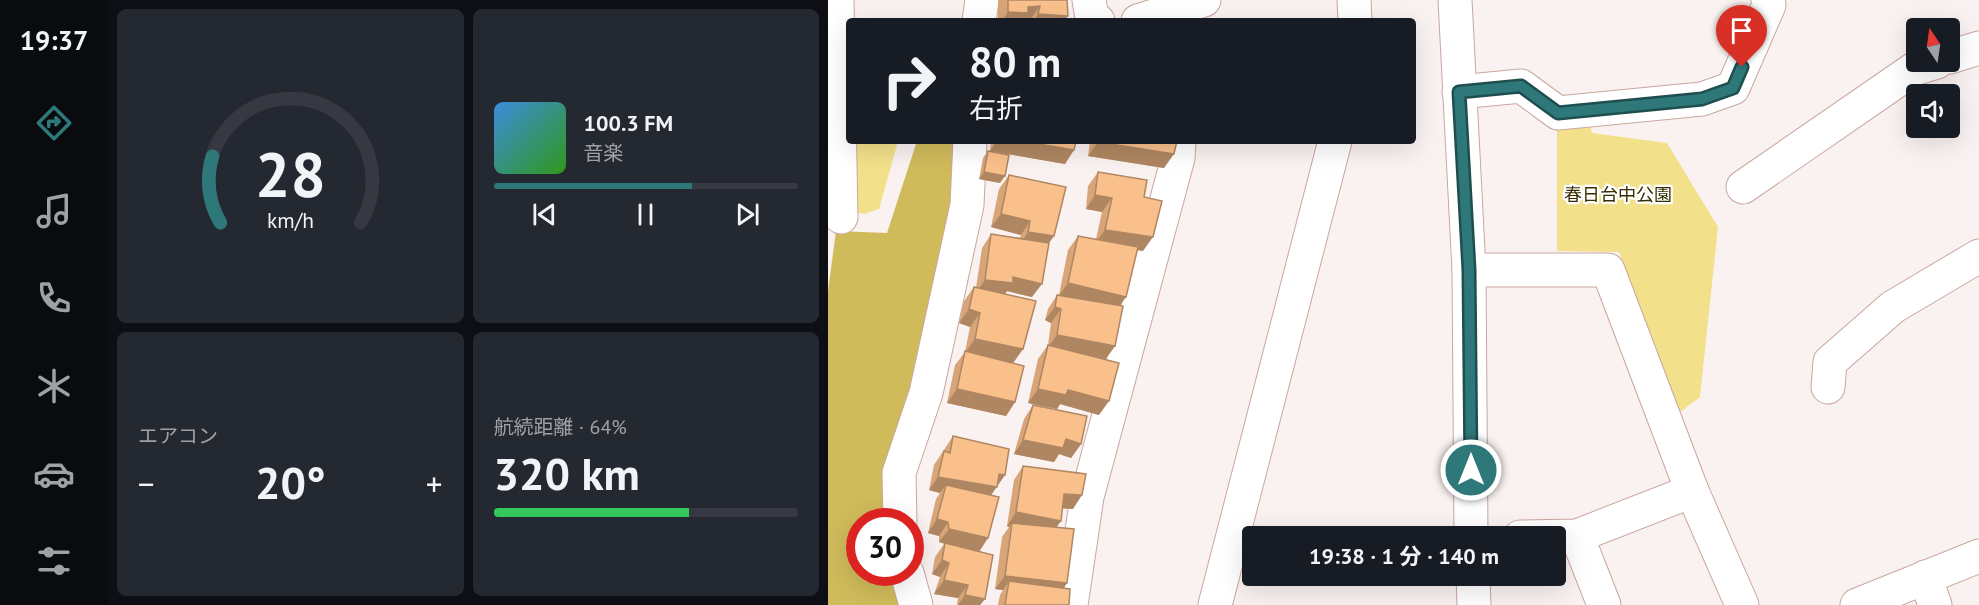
<!DOCTYPE html>
<html lang="ja">
<head>
<meta charset="utf-8">
<style>
	body { margin:0; font-family:"PT Sans","Noto Sans JP",sans-serif; background:#242831; color:#f1f3f6; height:100vh; display:flex; flex-direction:column; font-size:22px; white-space:nowrap }
	* { box-sizing:border-box; margin:0 }
	p { font-size:20px; color:#9ea1a6 }
	.icon { flex:none; width:33px; height:33px; fill:none; stroke:currentColor; stroke-width:2; stroke-linecap:round; stroke-linejoin:round }
	.map { position:relative; flex:1; overflow:hidden }
	.sheet { display:flex; flex-direction:column; gap:9px; padding:9px; background:#0d0f14; width:720px }
	.sheet>* { flex:none }
	.top-card { position:absolute; left:18px; top:18px; width:570px; height:126px; border-radius:6px; box-shadow:0 6px 24px #0002; background:#171b24; color:#f1f3f6; overflow:hidden }
	.needle { width:39px; rotate:347deg }
	.fabs { position:absolute; left:1078px; top:18px; display:grid; gap:12px }
	.fabs a { display:grid; place-items:center; width:54px; height:54px; border-radius:6px; background:#171b24; box-shadow:0 6px 24px #0002; font-size:30px }
	.speed { position:absolute; left:18px; top:508px; display:flex; gap:12px; font-size:30px; font-weight:700; text-align:center }
	.speed>* { display:grid; place-content:center; width:78px; height:78px; border-radius:50%; background:#171b24; box-shadow:0 6px 24px #0002; line-height:1 }
	.speed .limit { border:9px solid #d22; background:#fff; color:#111 }
	.pin { position:absolute; display:grid; place-items:center; width:51px; height:51px; color:#fff; margin:-62px -26px; border-radius:50% 50% 50% 0; rotate:-45deg; box-shadow:0 0 6px #0007 }
	.pin .icon { rotate:45deg }
	.me { position:absolute; width:66px; margin:-33px; rotate:0deg; stroke-linejoin:round; filter:drop-shadow(0 0 4px #0008) }
	.turn { display:flex; align-items:center; gap:21px; height:126px; padding:0 24px; font-size:27px }
	.turn .icon { width:78px; height:78px; stroke-width:2.5 }
	.turn b { display:block; font-size:42px; line-height:51px }
	.big { font-size:45px; font-weight:700; line-height:1.1 }
	.sheet .widget { flex:1; display:flex; flex-direction:column; justify-content:center; gap:9px; min-width:0; padding:0 21px; border-radius:9px; background:#242831 }
	.sheet .dial { align-items:center; gap:0 }
	.dial svg { height:156px; overflow:visible; fill:none; stroke:#363941; stroke-width:7; stroke-linecap:round; text-anchor:middle }
	.dial text { fill:#f1f3f6; stroke:none }
	.song { display:flex; align-items:center; gap:18px }
	.cover { width:72px; height:72px; border-radius:9px; background:linear-gradient(135deg,hsl(210 70% 55%),hsl(110 70% 35%)) }
	.played { height:6px; border-radius:3px; background:linear-gradient(90deg,#2f787a 65%,#363941 65%) }
	.keys { display:flex; justify-content:space-around; direction:ltr }
	.heat { display:flex; justify-content:space-between; align-items:center; font-size:33px; direction:ltr }
	.charge { height:9px; border-radius:4px; background:linear-gradient(90deg,#34c759 64%,#363941 0) }
	.sheet .tiles { flex:1; display:grid; gap:9px; grid-template-columns:repeat(2,1fr) }
	.trip { position:absolute; left:414px; top:526px; width:324px; height:60px; border-radius:6px; background:#171b24; box-shadow:0 6px 24px #0002; font-weight:700; line-height:60px; text-align:center }
	main { display:flex; flex:1; min-height:0 }
	.dock { display:flex; flex-direction:column; width:108px; justify-content:space-around; align-items:center; background:#090b0e; color:#9ea1a6 }
	.dock .icon { width:42px; height:42px }
	.dock .on { color:#2f787a }
	.dock b { font-size:27px; color:#f1f3f6 }
	.map>svg:first-child { display:block }
</style>
</head>
<body>
<main>
<nav class="dock">
<b>19:37</b>
<svg class="icon on" aria-label="directions" viewBox="0 0 24 24"><path d="M12 3l9 9-9 9-9-9zM9 14v-3h6M13 9l2 2-2 2"/></svg>
<svg class="icon" aria-label="music" viewBox="0 0 24 24"><path d="M9 18V5l10-2v13"/><circle cx="6" cy="18" r="3"/><circle cx="16" cy="16" r="3"/></svg>
<svg class="icon" aria-label="phone" viewBox="0 0 24 24"><path d="M5 4h4l2 5-3 2q2 4 5 5l2-3 5 2v4C11 20 4 13 5 4z"/></svg>
<svg class="icon" aria-label="climate" viewBox="0 0 24 24"><path d="M12 3v18M4 7l16 10M4 17L20 7"/></svg>
<svg class="icon" aria-label="car" viewBox="0 0 24 24"><path d="M5 17H2v-5l4-1 3-4h7l3 4 3 1v5h-3M9 17h6M6 11h13"/><circle cx="7" cy="17" r="2"/><circle cx="17" cy="17" r="2"/></svg>
<svg class="icon" aria-label="filters" viewBox="0 0 24 24"><path d="M4 7h16M4 17h16"/><circle cx="9" cy="7" r="2"/><circle cx="15" cy="17" r="2"/></svg>
</nav>
<section class="sheet">
<div class="tiles">
<div class="widget dial"><svg viewBox="0 0 100 80">
<path d="M14 69A42 42 0 1 1 86 69"/>
<path d="M14 69A42 42 0 0 1 10 35" stroke="#2f787a"/>
<text x="50" y="56" font-size="32" font-weight="700">28</text>
<text x="50" y="72" font-size="11">km/h</text>
</svg></div>
<div class="widget">
<div class="song"><i class="cover"></i><div><b>100.3 FM</b><p>音楽</p></div></div>
<div class="played"></div>
<div class="keys"><svg class="icon" aria-label="previous" viewBox="0 0 24 24"><path d="M18 5L8 12l10 7zM5 5v14"/></svg><svg class="icon" aria-label="pause" viewBox="0 0 24 24"><path d="M8 5v14M16 5v14"/></svg><svg class="icon" aria-label="next" viewBox="0 0 24 24"><path d="M6 5l10 7-10 7zM19 5v14"/></svg></div>
</div>
<div class="widget"><p>エアコン</p>
<div class="heat"><a>−</a><b class="big">20°</b><a>+</a></div>
</div>
<div class="widget"><p>航続距離 · 64%</p><b class="big">320 km</b><div class="charge"></div></div>
</div>
</section>
<div class="map">
<svg width="1151" height="605" viewBox="0 0 1151 605">
	<rect width="100%" height="100%" fill="#faf2f0"/>
	<!-- green -->
	<g fill="#f3e08a">
		<polygon points="760,117 764,133 839,143 890,227 872,397 851,413 791,252 729,251 729,122"/>
		<polygon points="24,141 70,141 51,209 36,214 24,211"/>
	</g>
	<!-- forest -->
	<polygon fill="#d0bb5b" points="89,141 129,141 122,211 63,522 32,522 32,573 69,573 81,605 0,605 0,291 8,231 59,233"/>
	<g fill="none" stroke-linecap="round" stroke-linejoin="round">
		<!-- minor casing -->
		<g stroke="#caa69f" stroke-width="35">
			<g id="minor">
				<polyline points="9,0 13,217"/>
				<polyline points="261,0 264,18 270,21"/>
				<polyline points="526,0 527,21"/>
				<polyline points="627,0 641,270 643,537"/>
				<polyline points="151,21 154,0"/>
				<polyline points="310,21 376,0"/>
				<polyline points="1122,57 1151,48"/>
				<polyline points="631,92 693,86 730,113 874,99 905,88 941,5 940,0"/>
				<polyline points="915,187 1086,69 1109,62"/>
				<polyline points="641,270 780,270 864,491 914,605"/>
				<polyline points="1000,387 1002,362 1065,307 1151,256"/>
				<polyline points="72,522 71,473 98,393 139,205 142,141"/>
				<polyline points="749,536 776,605"/>
				<polyline points="692,537 749,536 864,491"/>
				<polyline points="79,573 88,605"/>
				<polyline points="645,576 646,605"/>
				<polyline points="1097,577 1107,605"/>
				<polyline points="243,605 259,497 350,158 351,141"/>
				<polyline points="387,605 507,141"/>
				<polyline points="1029,605 1151,556"/>
			</g>
		</g>
		<!-- minor -->
		<use href="#minor" stroke="#fff" stroke-width="33"/>
	</g>
	<!-- wall -->
	<g fill="#d7a578">
		<polygon points="170,0 239,0 236,21 170,21"/>
		<polygon points="163,141 248,141 237,164 162,151"/>
		<polygon points="262,141 349,141 336,168 260,156"/>
		<polygon points="160,151 172,183 151,179 155,158"/>
		<polygon points="270,172 316,197 315,251 309,250 292,305 287,346 277,360 271,415 232,404 229,409 200,403 210,359 220,345 223,323 217,320 220,309 229,295 231,295 240,250 250,236 268,239 274,212 258,209 260,186"/>
		<polygon points="181,175 221,243 204,297 179,291 177,294 195,349 185,363 171,360 187,402 178,416 119,403 127,365 137,352 142,327 131,323 136,301 146,287 148,288 154,248 163,234 192,238 193,235 163,227 171,189"/>
		<polygon points="205,405 253,444 243,458 231,454 226,462 186,454 196,419"/>
		<polygon points="125,436 169,486 163,495 151,551 157,599 152,605 129,605 130,598 106,594 112,577 104,574 107,557 116,544 111,542 111,536 100,533 108,499 112,493 101,490 106,465"/>
		<polygon points="195,466 245,509 234,508 228,527 239,583 236,588 241,605 170,605 172,595 175,590 167,589 174,537 181,527 179,526 186,480"/>
	</g>
	<!-- shaded-wall -->
	<g fill="#af8662">
		<polygon points="212,6 202,20 181,20 181,21 174,21 180,12 200,7"/>
		<polygon points="210,14 240,16 236,21 206,21"/>
		<polygon points="169,141 193,141 246,150 237,164 162,151"/>
		<polygon points="270,142 346,154 336,168 260,156"/>
		<polygon points="156,172 177,176 172,183 151,179"/>
		<polygon points="267,195 284,198 274,212 258,209"/>
		<polygon points="173,214 202,221 193,235 163,227"/>
		<polygon points="277,230 325,237 315,251 267,243"/>
		<polygon points="200,232 226,236 216,250 191,246"/>
		<polygon points="185,277 214,284 204,297 179,291 175,297 147,294 157,280"/>
		<polygon points="240,283 298,297 289,310 230,297"/>
		<polygon points="227,307 233,309 223,323 217,320"/>
		<polygon points="141,309 152,313 142,327 131,323"/>
		<polygon points="229,335 287,346 277,360 219,349"/>
		<polygon points="147,339 195,349 185,363 137,353"/>
		<polygon points="129,389 187,402 178,416 119,403"/>
		<polygon points="210,389 240,390 281,401 271,415 232,404 229,409 200,403"/>
		<polygon points="238,439 253,444 243,458 231,454 226,462 186,454 195,440"/>
		<polygon points="171,474 177,475 159,501 118,485 112,493 101,490 110,477"/>
		<polygon points="236,494 254,495 245,509 226,508"/>
		<polygon points="188,512 233,521 223,535 184,523 181,527 179,526"/>
		<polygon points="109,519 120,522 111,536 100,533"/>
		<polygon points="121,529 160,538 151,552 111,542"/>
		<polygon points="114,560 121,563 112,577 104,574"/>
		<polygon points="177,576 239,583 229,597 181,581 175,590 167,589"/>
		<polygon points="116,580 140,585 130,598 106,594"/>
		<polygon points="137,595 157,599 152,605 130,605"/>
	</g>
	<!-- building -->
	<g fill="#fac08c" stroke="#af8662" stroke-width="1.5">
		<polygon points="180,0 239,0 240,16 210,14 212,6 200,7 200,13 180,12"/>
		<polygon points="181,20 210,21 181,21"/>
		<polygon points="193,141 248,141 246,150"/>
		<polygon points="270,141 349,141 346,154 270,142"/>
		<polygon points="160,151 181,155 177,176 156,172"/>
		<polygon points="270,172 319,180 316,197 334,201 325,237 277,230 284,198 267,195"/>
		<polygon points="181,175 238,187 226,236 200,232 202,221 173,214"/>
		<polygon points="163,234 221,243 214,284 185,277 185,283 157,280"/>
		<polygon points="250,236 310,247 298,297 240,283"/>
		<polygon points="146,287 208,301 195,349 147,339 152,313 141,309"/>
		<polygon points="229,295 295,306 287,346 229,335 233,309 227,307"/>
		<polygon points="220,345 291,363 281,401 240,390 238,395 210,389"/>
		<polygon points="137,351 196,366 187,402 129,389"/>
		<polygon points="205,405 259,416 253,444 238,439 235,448 195,440"/>
		<polygon points="125,436 181,449 177,475 171,474 169,487 110,477 116,451 122,453"/>
		<polygon points="195,466 258,474 254,495 236,494 233,521 188,512"/>
		<polygon points="118,485 171,497 160,538 121,529 120,522 109,519"/>
		<polygon points="184,523 246,529 239,583 177,576"/>
		<polygon points="117,543 165,555 157,599 137,595 140,585 116,580 121,563 114,560"/>
		<polygon points="181,581 242,589 241,605 177,605"/>
	</g>
	<g fill="none" stroke-linecap="round" stroke-linejoin="round">
		<!-- route casing -->
		<g stroke="#1f4e4f" stroke-width="15">
			<polyline id="route" points="643,470 641,270 631,92 693,86 730,113 874,99 905,88 914,67"/>
		</g>
		<!-- route -->
		<use href="#route" stroke="#2f787a" stroke-width="10"/>
	</g>
	<g text-anchor="middle" stroke-width="4.5" stroke-linejoin="round" paint-order="stroke">
		<!-- park labels -->
		<g font-size="18" fill="#362d02" stroke="#fff">
			<text x="790" y="201">春日台中公園</text>
		</g>
	</g>
</svg>
<div class="fabs">
<a><svg class="needle" viewBox="-14 -14 28 28"><path d="M0-13l5 13h-10z" fill="#e53935"/><path d="M0 13l5-13h-10z" fill="#9ea1a6"/></svg></a>
<a><svg class="icon" aria-label="sound" viewBox="0 0 24 24"><path d="M4 9h4l5-4v14l-5-4H4zM17 9q2 3 0 6"/></svg></a>
</div>
<div class="speed"><div class="limit">30</div></div>
<div class="pin" style="left:914px;top:67px;background:#d93025"><svg class="icon" aria-label="arrive" viewBox="0 0 24 24"><path d="M6 21V4h12l-3 4 3 4H6"/></svg></div>
<svg class="me" style="left:643px;top:470px" viewBox="-20 -20 40 40"><circle r="17" fill="#2f787a" stroke="#fff" stroke-width="3"/><path d="M0-11L8 9 0 5-8 9z" fill="#fff"/></svg>
<div class="trip">19:38 · 1 分 · 140 m</div>
<div class="top-card">
<div class="turn"><svg class="icon" aria-label="right" viewBox="0 0 24 24"><path d="M7 20v-9h11M14 6l5 5-5 5"/></svg><div><b>80 m</b>右折</div></div>
</div>
</div>
</main>
</body>
</html>
